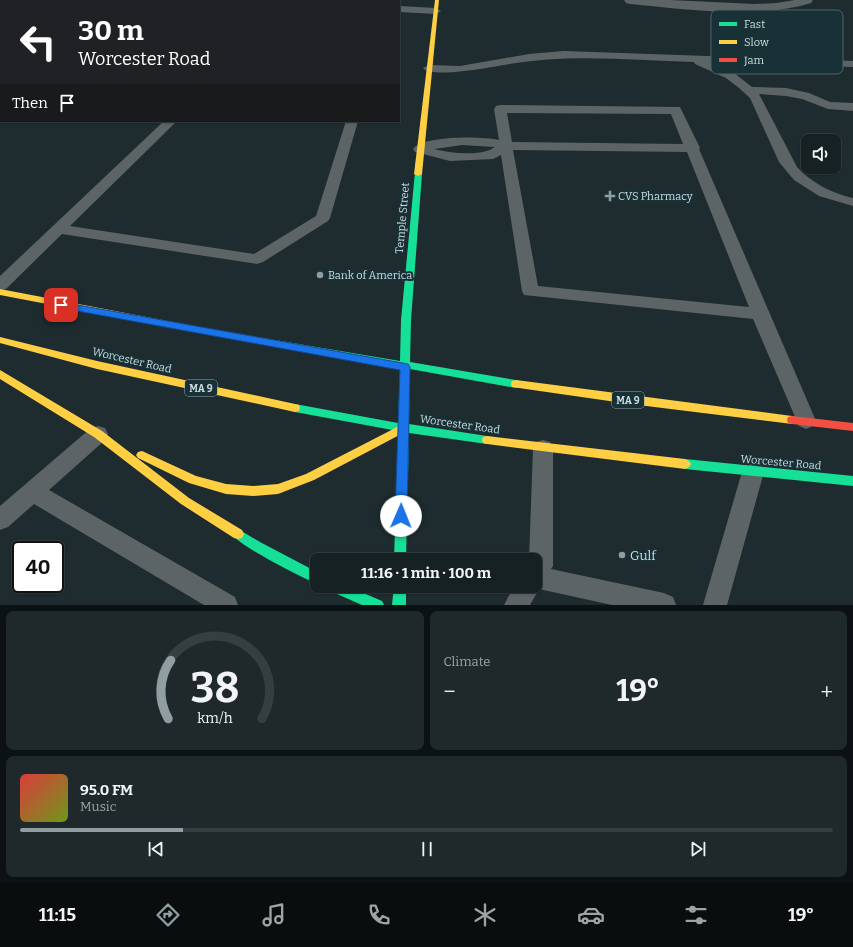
<!DOCTYPE html>
<html lang="en">
<head>
<meta charset="utf-8">
<style>
	body { margin:0; font-family:Bitter,serif; background:#1f292c; color:#f1f3f6; height:100vh; display:flex; flex-direction:column; font-size:15px; white-space:nowrap }
	* { box-sizing:border-box; margin:0 }
	p { font-size:13px; color:#9ea3a6 }
	.icon { flex:none; width:22px; height:22px; fill:none; stroke:currentColor; stroke-width:2; stroke-linecap:round; stroke-linejoin:round }
	.map { position:relative; height:605px; overflow:hidden }
	.panel { display:flex; flex-direction:column; gap:6px; padding:6px; background:#0c1214; flex:1 }
	.panel>* { flex:none }
	.banner { position:absolute; left:0px; top:0px; width:400px; height:122px; box-shadow:0 1px 3px #0004,0 0 0 1px #353e41; background:#202124; color:#fff; overflow:hidden }
	.controls { position:absolute; left:801px; top:134px; display:grid; gap:8px }
	.controls a { display:grid; place-items:center; width:40px; height:40px; border-radius:8px; background:#162124; box-shadow:0 1px 3px #0004,0 0 0 1px #353e41; font-size:20px }
	.speed { position:absolute; left:12px; top:541px; display:flex; gap:8px; font-size:20px; font-weight:700; text-align:center }
	.speed>* { display:grid; place-content:center; width:52px; height:52px; border-radius:50%; background:#162124; box-shadow:0 1px 3px #0004,0 0 0 1px #353e41; line-height:1 }
	.speed .limit { border:2px solid #111; border-radius:6px; background:#fff; color:#111 }
	.pin { position:absolute; display:grid; place-items:center; width:34px; height:34px; color:#fff; margin:-17px; border-radius:8px; box-shadow:0 2px 6px #0006 }
	.me { position:absolute; width:44px; margin:-22px; rotate:1deg; stroke-linejoin:round; filter:drop-shadow(0 0 3px #0008) }
	.turn { display:flex; align-items:center; gap:14px; height:84px; padding:0 12px; font-size:18px }
	.turn .icon { width:52px; height:52px; stroke-width:2.5 }
	.turn b { display:block; font-size:28px; line-height:34px }
	.then { display:flex; align-items:center; height:38px; padding:0 12px; background:#0003; gap:8px; font-size:15px }
	.big { font-size:30px; font-weight:700; line-height:1.1 }
	.panel .widget { flex:1; display:flex; flex-direction:column; justify-content:center; gap:6px; min-width:0; padding:0 14px; border-radius:8px; background:#1f292c }
	.panel .dial { align-items:center; gap:0 }
	.dial svg { height:104px; overflow:visible; fill:none; stroke:#353e41; stroke-width:7; stroke-linecap:round; text-anchor:middle }
	.dial text { fill:#f1f3f6; stroke:none }
	.song { display:flex; align-items:center; gap:12px }
	.cover { width:48px; height:48px; border-radius:6px; background:linear-gradient(135deg,hsl(0 70% 55%),hsl(80 70% 35%)) }
	.played { height:4px; border-radius:2px; background:linear-gradient(90deg,#909ea2 20%,#353e41 20%) }
	.keys { display:flex; justify-content:space-around; direction:ltr }
	.heat { display:flex; justify-content:space-between; align-items:center; font-size:22px; direction:ltr }
	.panel .tiles { flex:1; display:grid; gap:6px; grid-template-columns:1fr 1fr }
	.widget:last-child { grid-column:span 2 }
	.trip { position:absolute; left:310px; top:553px; width:232px; height:40px; border-radius:8px; background:#162124; box-shadow:0 1px 3px #0004,0 0 0 1px #353e41; font-weight:700; line-height:40px; text-align:center }
	.tabs { display:flex; height:64px; justify-content:space-around; align-items:center; background:#090d0e; color:#9ea3a6 }
	.tabs .icon { width:28px; height:28px }
	.tabs .selected { color:#909ea2 }
	.tabs b { font-size:18px; color:#f1f3f6 }
	.map>svg:first-child { display:block }
</style>
</head>
<body>
<div class="map">
<svg width="853" height="605" viewBox="0 0 853 605">
	<rect width="100%" height="100%" fill="#1e2c30"/>
	<g fill="none" stroke-linecap="round" stroke-linejoin="round">
		<!-- lane -->
		<g fill="#5d6466" fill-rule="evenodd">
			<polygon points="46,0 57,0 45,1"/>
			<polygon points="118,0 129,0 117,1"/>
			<polygon points="182,0 204,0 205,1 183,1"/>
			<polygon points="343,0 353,0 342,1"/>
			<polygon points="399,6 436,8 441,11 436,14 399,12"/>
			<polygon points="0,28 1,28 0,35"/>
			<path d="M564 51 853 61V67L710 62 734 73 752 87 786 88 809 93 830 102 853 103V111L828 109 802 99 786 96 759 94 797 167C812 183 831 193 853 198V206L819 196 794 180 779 162 750 98 739 88 726 78 695 64 694 62C630 60 567 53 504 65 491 67 432 79 423 68L429 65 460 66 529 54Z"/>
			<rect x="0" y="76" width="1" height="6"/>
			<path d="M500 105 680 107 700 148 699 149 816 421 813 426 806 429 799 426 753 319 524 295 522 291 501 155 493 159 450 161 415 152 413 149C423 135 483 136 499 140L494 109 496 106ZM507 113 671 114 683 144 512 142ZM462 145 495 147C482 157 449 153 434 149ZM513 150 687 152 749 307 538 286Z"/>
			<polygon points="164,121 177,121 70,226 254,254 316,216 346,121 358,121 330,218 328,221 263,262 257,264 62,234 6,289 0,290 0,276"/>
			<polygon points="98,426 105,428 108,434 105,440 49,490 235,597 238,605 204,605 34,504 8,527 0,530 0,506 91,428"/>
			<polygon points="543,440 550,442 553,448 553,566 551,569 664,593 673,597 676,605 612,605 539,589 530,605 504,605 514,586 535,586 535,560 529,560 533,448 536,442"/>
			<polygon points="753,463 761,466 764,472 727,605 703,605 742,472 745,466"/>
		</g>
		<!-- street -->
		<path fill="#5d6466" fill-rule="evenodd" d="M624 0H670L754 4 776 3 795 0H813L811 3C757 20 686 9 630 4L626 3Z"/>
		<!-- fast -->
		<g fill="#16e098" fill-rule="evenodd">
			<polygon points="415,172 421,172 422,174 411,320 410,362 516,380 520,381 521,384 520,387 516,388 410,369 409,424 487,436 491,437 492,440 491,443 487,444 409,433 406,560 394,560 398,431 295,412 291,411 290,408 291,405 295,404 398,423 400,368 204,334 199,331 204,328 400,361 401,320"/>
			<polygon points="685,459 853,476 853,486 685,469 681,467 679,464 681,461"/>
			<path d="M238 529 260 542 317 572V584C303 578 237 545 232 534L234 530Z"/>
			<polygon points="327,586 347,586 382,601 384,605 362,605 328,590"/>
			<polygon points="394,586 406,586 406,605 392,605"/>
		</g>
		<!-- slow -->
		<g fill="#ffcf43" fill-rule="evenodd">
			<polygon points="435,0 439,0 422,174 418,176 414,174"/>
			<polygon points="0,289 204,328 209,331 204,334 0,295"/>
			<polygon points="0,337 97,361 295,404 299,405 300,408 299,411 295,412 97,369 0,343"/>
			<polygon points="0,370 102,431 189,498 242,530 244,534 242,538 238,539 234,538 181,504 94,437 0,379"/>
			<polygon points="516,380 792,416 796,417 797,420 796,423 792,424 630,404 512,387 511,384 512,381"/>
			<polygon points="403,424 407,425 408,428 407,431 314,480 278,494 253,496 226,494 189,483 138,458 136,455 138,452 142,451 196,476 226,484 253,486 278,484 306,474"/>
			<polygon points="487,436 685,459 689,461 691,464 689,467 685,469 487,444 483,443 482,440 483,437"/>
		</g>
		<!-- jam -->
		<polygon fill="#f24e42" fill-rule="evenodd" points="792,416 853,423 853,431 792,424 788,423 787,420 788,417"/>
	</g>
	<!-- route -->
	<polygon fill="#1a73e8" stroke="#114b97" points="58,302 61,302 408,364 410,367 407,516 406,520 401,521 397,520 395,516 400,370 61,308 58,307 57,305"/>
	<!-- markers -->
	<g fill="#909ea2" stroke="#173137" stroke-width="1.5">
		<path d="M608 190h4v4h4v4h-4v4h-4v-4h-4v-4h4z"/>
		<circle cx="320" cy="275" r="4"/>
		<circle cx="622" cy="555" r="4"/>
	</g>
	<g text-anchor="middle" stroke-width="4" stroke-linejoin="round" paint-order="stroke">
		<!-- shield labels -->
		<g fill="#173137" stroke="#96a9ad" stroke-width="1">
			<rect x="185" y="380" width="32" height="16" rx="3"/>
			<rect x="612" y="392" width="32" height="16" rx="3"/>
		</g>
		<g font-size="10" font-weight="bold" fill="#cddcdf">
			<text x="201" y="392">MA 9</text>
			<text x="628" y="404">MA 9</text>
		</g>
		<!-- poi labels -->
		<g font-size="11" fill="#cddcdf" stroke="#173137" text-anchor="start">
			<text x="618" y="200">CVS Pharmacy</text>
			<text x="328" y="279">Bank of America</text>
		</g>
		<!-- street labels -->
		<g font-size="11" fill="#cddcdf" stroke="#173137">
			<text transform="translate(402 218) rotate(-85)" y="4">Temple Street</text>
			<text transform="translate(132 360) rotate(13)" y="4">Worcester Road</text>
			<text transform="translate(460 424) rotate(8)" y="4">Worcester Road</text>
			<text transform="translate(781 462) rotate(5)" y="4">Worcester Road</text>
		</g>
		<!-- near-poi labels -->
		<g font-size="13" fill="#cddcdf" stroke="#173137" text-anchor="start">
			<text x="630" y="560">Gulf</text>
		</g>
	</g>
	<!-- legend -->
	<rect x="711" y="10" width="132" height="64" rx="6" fill="#173137" stroke="#4e6469" stroke-width="1"/>
	<rect x="719" y="22" width="18" height="4" fill="#16e098"/>
	<rect x="719" y="40" width="18" height="4" fill="#ffcf43"/>
	<rect x="719" y="58" width="18" height="4" fill="#f24e42"/>
	<g font-size="11" fill="#cddcdf">
		<text x="744" y="28">Fast</text>
		<text x="744" y="46">Slow</text>
		<text x="744" y="64">Jam</text>
	</g>
</svg>
<div class="controls">
<a><svg class="icon" aria-label="sound" viewBox="0 0 24 24"><path d="M4 9h4l5-4v14l-5-4H4zM17 9q2 3 0 6"/></svg></a>
</div>
<div class="speed"><div class="limit">40</div></div>
<div class="pin" style="left:61px;top:305px;background:#d93025"><svg class="icon" aria-label="arrive" viewBox="0 0 24 24"><path d="M6 21V4h12l-3 4 3 4H6"/></svg></div>
<svg class="me" style="left:401px;top:516px" viewBox="-20 -20 40 40"><circle r="19" fill="#fff"/><path d="M0-13L10 11 0 6-10 11z" fill="#1a73e8"/></svg>
<div class="trip">11:16 · 1 min · 100 m</div>
<div class="banner">
<div class="turn"><svg class="icon" aria-label="left" viewBox="0 0 24 24"><path d="M17 20v-9H6M10 6l-5 5 5 5"/></svg><div><b>30 m</b>Worcester Road</div></div>
<div class="then">Then<svg class="icon" aria-label="arrive" viewBox="0 0 24 24"><path d="M6 21V4h12l-3 4 3 4H6"/></svg></div>
</div>
</div>
<section class="panel">
<div class="tiles">
<div class="widget dial"><svg viewBox="0 0 100 80">
<path d="M14 69A42 42 0 1 1 86 69"/>
<path d="M14 69A42 42 0 0 1 16 24" stroke="#909ea2"/>
<text x="50" y="56" font-size="32" font-weight="700">38</text>
<text x="50" y="72" font-size="11">km/h</text>
</svg></div>
<div class="widget"><p>Climate</p>
<div class="heat"><a>−</a><b class="big">19°</b><a>+</a></div>
</div>
<div class="widget">
<div class="song"><i class="cover"></i><div><b>95.0 FM</b><p>Music</p></div></div>
<div class="played"></div>
<div class="keys"><svg class="icon" aria-label="previous" viewBox="0 0 24 24"><path d="M18 5L8 12l10 7zM5 5v14"/></svg><svg class="icon" aria-label="pause" viewBox="0 0 24 24"><path d="M8 5v14M16 5v14"/></svg><svg class="icon" aria-label="next" viewBox="0 0 24 24"><path d="M6 5l10 7-10 7zM19 5v14"/></svg></div>
</div>
</div>
</section>
<nav class="tabs">
<b>11:15</b>
<svg class="icon selected" aria-label="directions" viewBox="0 0 24 24"><path d="M12 3l9 9-9 9-9-9zM9 14v-3h6M13 9l2 2-2 2"/></svg>
<svg class="icon" aria-label="music" viewBox="0 0 24 24"><path d="M9 18V5l10-2v13"/><circle cx="6" cy="18" r="3"/><circle cx="16" cy="16" r="3"/></svg>
<svg class="icon" aria-label="phone" viewBox="0 0 24 24"><path d="M5 4h4l2 5-3 2q2 4 5 5l2-3 5 2v4C11 20 4 13 5 4z"/></svg>
<svg class="icon" aria-label="climate" viewBox="0 0 24 24"><path d="M12 3v18M4 7l16 10M4 17L20 7"/></svg>
<svg class="icon" aria-label="car" viewBox="0 0 24 24"><path d="M5 17H2v-5l4-1 3-4h7l3 4 3 1v5h-3M9 17h6M6 11h13"/><circle cx="7" cy="17" r="2"/><circle cx="17" cy="17" r="2"/></svg>
<svg class="icon" aria-label="filters" viewBox="0 0 24 24"><path d="M4 7h16M4 17h16"/><circle cx="9" cy="7" r="2"/><circle cx="15" cy="17" r="2"/></svg>
<b>19°</b>
</nav>
</body>
</html>
